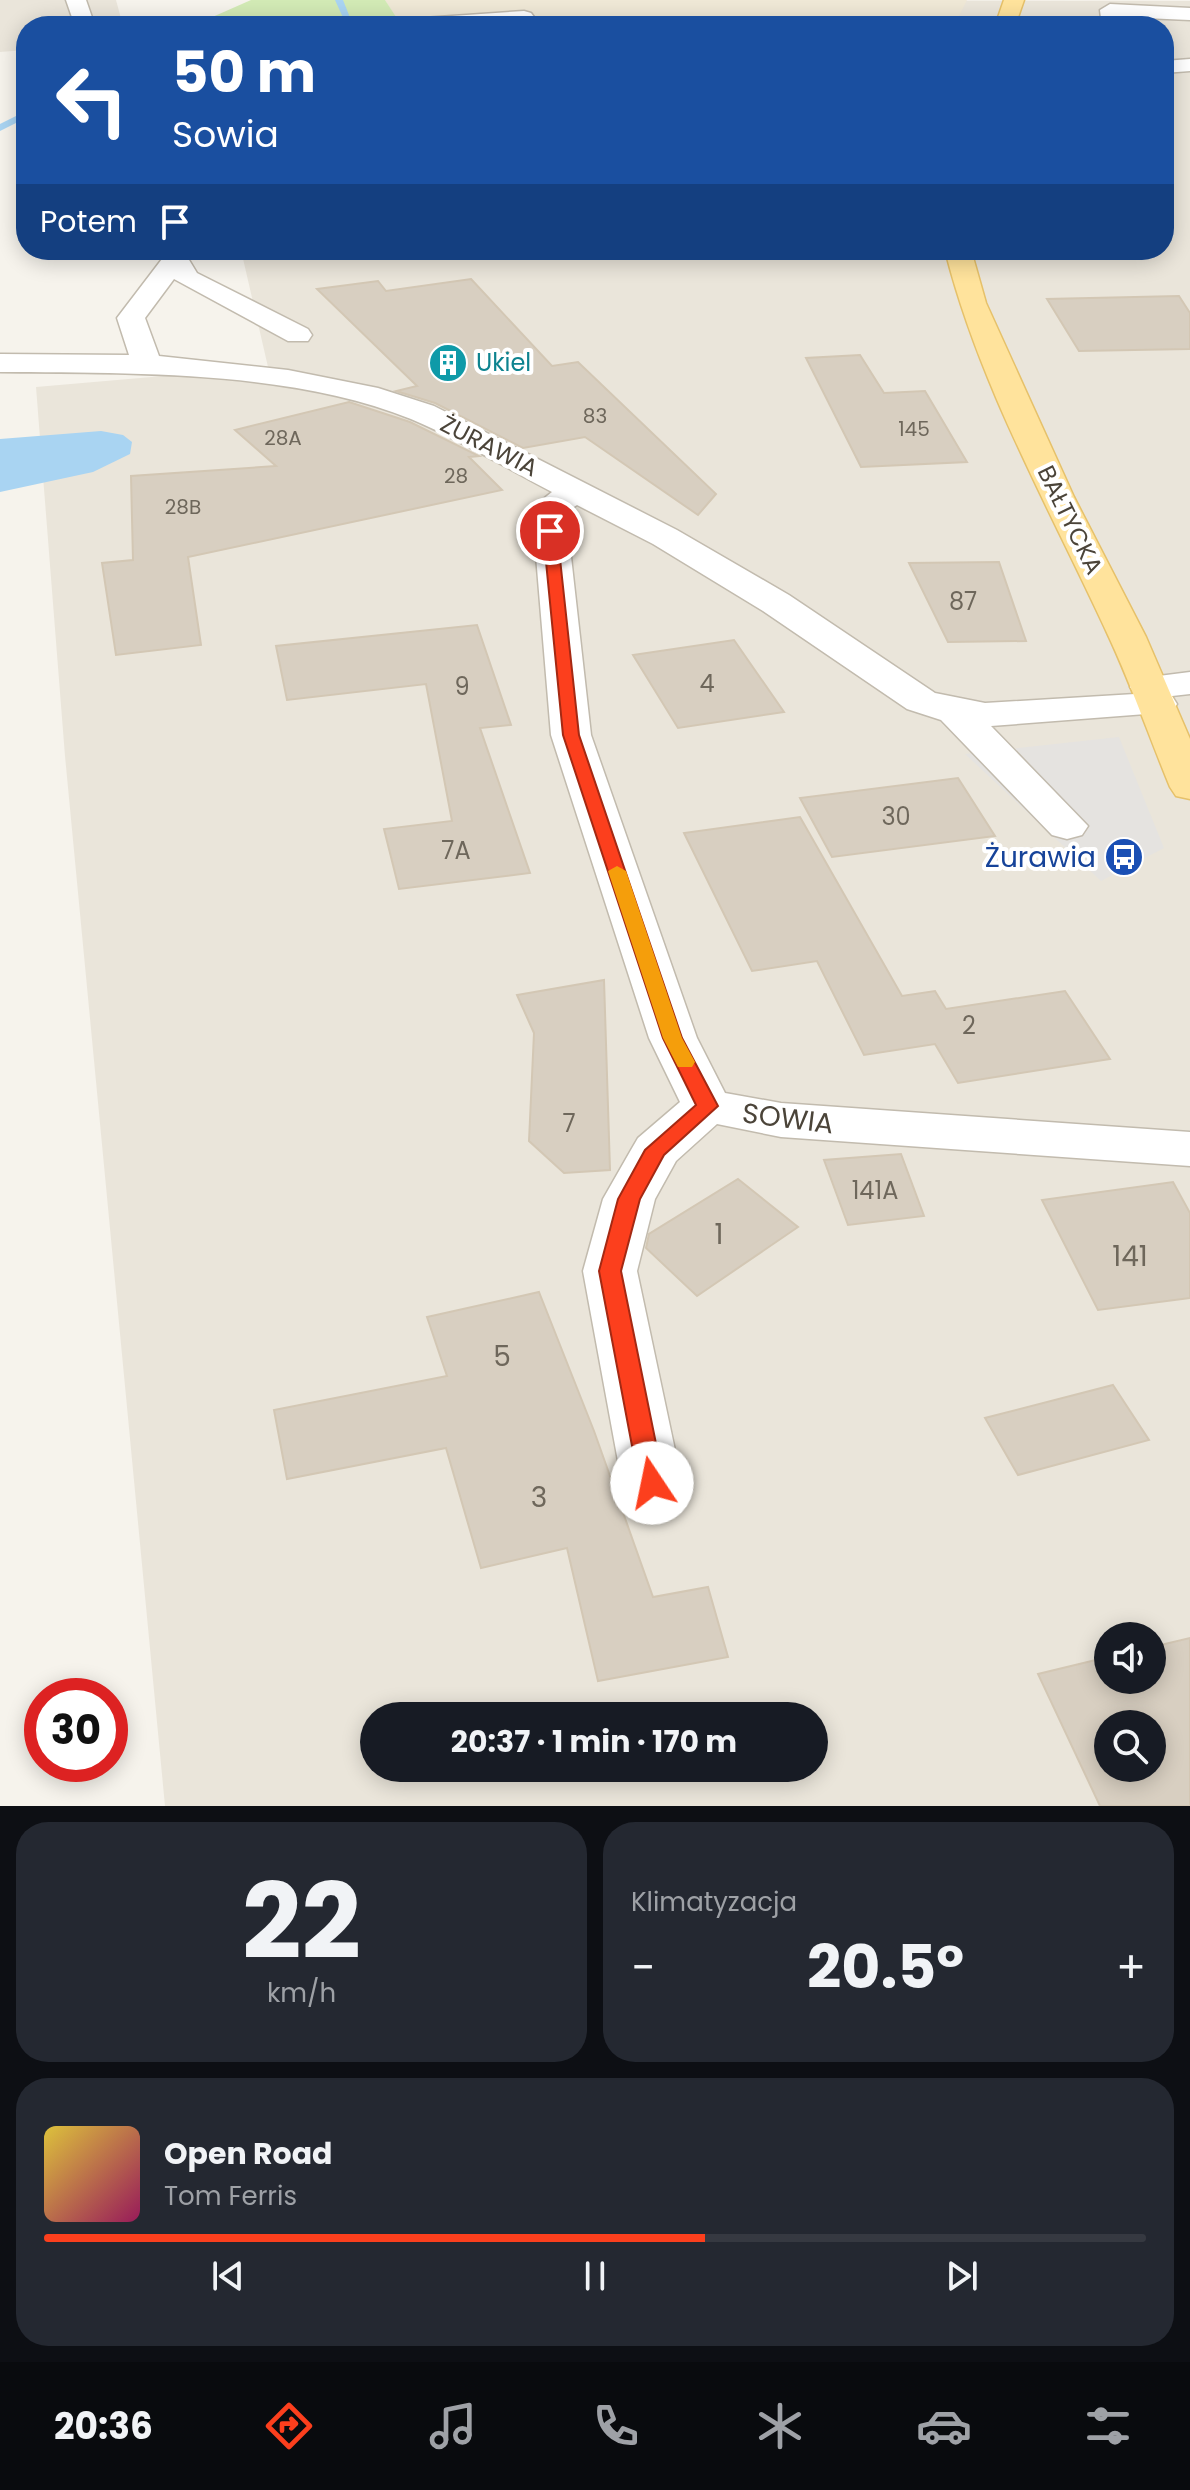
<!DOCTYPE html>
<html lang="pl">
<head>
<meta charset="utf-8">
<style>
	body { margin:0; font-family:Poppins,sans-serif; background:#242831; color:#f1f3f6; height:100vh; display:flex; flex-direction:column; font-size:30px; white-space:nowrap }
	* { box-sizing:border-box; margin:0 }
	p { font-size:26px; color:#9ea1a6 }
	.icon { flex:none; width:44px; height:44px; fill:none; stroke:currentColor; stroke-width:2; stroke-linecap:round; stroke-linejoin:round }
	.map { position:relative; height:1806px; overflow:hidden }
	.details { display:flex; flex-direction:column; gap:16px; padding:16px; background:#0d0f14; flex:1 }
	.details>* { flex:none }
	.banner { position:absolute; left:16px; top:16px; width:1158px; height:244px; border-radius:32px; box-shadow:0 4px 20px #0003; background:#1a4fa0; color:#fff; overflow:hidden }
	.fabs { position:absolute; left:1094px; top:1622px; display:grid; gap:16px }
	.fabs a { display:grid; place-items:center; width:72px; height:72px; border-radius:50%; background:#171b24; box-shadow:0 4px 20px #0003; font-size:40px }
	.speed { position:absolute; left:24px; top:1678px; display:flex; gap:16px; font-size:40px; font-weight:700; text-align:center }
	.speed>* { display:grid; place-content:center; width:104px; height:104px; border-radius:50%; background:#171b24; box-shadow:0 4px 20px #0003; line-height:1 }
	.speed .limit { border:12px solid #d22; background:#fff; color:#111 }
	.pin { position:absolute; display:grid; place-items:center; width:68px; height:68px; color:#fff; margin:-34px; border:4px solid #fff; border-radius:50%; box-shadow:0 2px 8px #0007 }
	.me { position:absolute; width:88px; margin:-44px; rotate:349deg; stroke-linejoin:round; filter:drop-shadow(0 0 6px #0008) }
	.turn { display:flex; align-items:center; gap:28px; height:168px; padding:0 24px; font-size:36px }
	.turn .icon { width:104px; height:104px; stroke-width:2.5 }
	.turn b { display:block; font-size:56px; line-height:68px }
	.then { display:flex; align-items:center; height:76px; padding:0 24px; background:#0003; gap:16px; font-size:30px }
	.big { font-size:60px; font-weight:700; line-height:1.1 }
	.details .card { flex:1; display:flex; flex-direction:column; justify-content:center; gap:12px; min-width:0; padding:0 28px; border-radius:32px; background:#242831 }
	.details .dial { align-items:center; gap:0 }
	.dial b { font-size:104px; line-height:1 }
	.song { display:flex; align-items:center; gap:24px }
	.cover { width:96px; height:96px; border-radius:12px; background:linear-gradient(135deg,hsl(50 70% 55%),hsl(330 70% 35%)) }
	.played { height:8px; border-radius:4px; background:linear-gradient(90deg,#fc3f1d 60%,#363941 60%) }
	.keys { display:flex; justify-content:space-around; direction:ltr }
	.heat { display:flex; justify-content:space-between; align-items:center; font-size:44px; direction:ltr }
	.details .tiles { flex:1; display:grid; gap:16px; grid-template-columns:1fr 1fr }
	.card:last-child { grid-column:span 2 }
	.trip { position:absolute; left:360px; top:1702px; width:468px; height:80px; border-radius:40px; background:#171b24; box-shadow:0 4px 20px #0003; font-weight:700; line-height:80px; text-align:center }
	.menu { display:flex; height:128px; justify-content:space-around; align-items:center; background:#090b0e; color:#9ea1a6 }
	.menu .icon { width:56px; height:56px }
	.menu .active { color:#fc3f1d }
	.menu b { font-size:36px; color:#f1f3f6 }
	.map>svg:first-child { display:block }
</style>
</head>
<body>
<div class="map">
<svg width="1190" height="1806" viewBox="0 0 1190 1806">
	<rect width="100%" height="100%" fill="#f6f3ec"/>
	<!-- residential -->
	<g fill="#eae5da" fill-rule="evenodd">
		<polygon points="0,0 116,0 123,26 26,26 26,50 0,52"/>
		<path d="M385 0 1190 1V1806H165L65 756 36 387 268 367 241 250H1164V26H402ZM1108 1636H1152V1680H1108ZM374 1716H814V1768H374ZM1108 1724H1152V1768H1108Z"/>
	</g>
	<!-- education -->
	<polygon fill="#efe8d6" points="385,0 967,0 954,26 402,26"/>
	<!-- green -->
	<polygon fill="#d2eab5" points="251,0 385,0 402,26 192,26"/>
	<!-- parking -->
	<polygon fill="#e5e3e0" points="1119,737 1164,848 1101,881 965,754"/>
	<!-- water -->
	<polygon fill="#a9d4f2" points="101,431 123,435 132,442 130,454 93,472 0,492 0,439"/>
	<g fill="none" stroke-linecap="round" stroke-linejoin="round">
		<!-- stream -->
		<g fill="#a9d4f2" fill-rule="evenodd">
			<polygon points="335,0 343,0 353,25 337,26 345,22"/>
			<polygon points="26,111 26,118 0,131 0,124"/>
		</g>
	</g>
	<!-- building -->
	<g fill="#d8cfc1" stroke="#d3c7b4" stroke-width="2" fill-rule="evenodd">
		<polygon points="471,279 552,366 578,362 716,494 698,515 585,437 523,448 435,403 396,391 417,386 317,289 378,281 386,291"/>
		<polygon points="1179,296 1190,313 1190,349 1079,351 1047,299"/>
		<polygon points="860,355 884,393 925,391 967,462 861,467 806,358"/>
		<polygon points="349,402 410,422 479,456 469,457 502,490 188,557 201,645 116,655 102,563 133,560 131,476 276,466 235,430"/>
		<polygon points="999,562 1026,641 948,642 909,563"/>
		<polygon points="477,625 511,725 480,728 530,873 399,889 384,829 452,821 426,684 287,700 276,646"/>
		<polygon points="734,640 784,712 678,728 633,655"/>
		<polygon points="958,778 995,836 832,857 800,798"/>
		<polygon points="800,817 902,996 935,991 946,1009 1065,991 1110,1059 958,1083 935,1044 864,1055 817,961 752,971 684,833"/>
		<polygon points="604,980 610,1170 564,1173 529,1141 534,1033 517,995"/>
		<polygon points="901,1154 924,1216 848,1225 824,1160"/>
		<polygon points="738,1179 798,1227 697,1296 646,1248 649,1234"/>
		<polygon points="1173,1182 1190,1213 1190,1298 1098,1310 1042,1200"/>
		<polygon points="539,1292 594,1431 653,1597 708,1587 728,1657 598,1681 567,1548 481,1568 446,1448 287,1479 274,1410 447,1376 427,1317"/>
		<polygon points="1113,1385 1149,1440 1018,1475 985,1418"/>
		<path d="M1190 1638V1806H1100L1038 1674 1108 1657V1680H1152V1647ZM1108 1724H1152V1768H1108Z"/>
	</g>
	<g fill="none" stroke-linecap="round" stroke-linejoin="round">
		<!-- minor casing -->
		<g stroke="#c2bbae" stroke-width="3">
			<g id="minor">
				<polygon points="66,0 86,0 95,26 75,26"/>
				<polygon points="1110,4 1190,8 1190,20 1121,17 1122,26 1102,26 1100,10"/>
				<polygon points="524,11 531,13 534,17 531,21 482,26 413,24 423,18"/>
				<polygon points="1190,59 1190,71 1164,73 1164,61"/>
				<path d="M157 250H183L197 273 308 329 312 335 308 341H288L174 279 145 318 159 356 288 370 378 388 434 406 677 530 789 595 935 693 985 703 1135 694 1130 687 1135 679 1190 672V694L1172 696 1177 704 1172 712 991 726 1088 826 1082 835 1067 839 1052 835 941 720 907 709 763 611 653 544 577 505 566 512 591 735 697 1038 725 1093 781 1103 1190 1132V1166L781 1137 717 1124 676 1161 655 1199 637 1271 682 1483 673 1500 652 1507 631 1500 622 1483 583 1271 603 1199 631 1150 638 1138 680 1102 649 1038 551 735 532 508 552 492C506 468 459 439 411 419 290 370 129 373 0 372V354L129 355 117 318 162 259Z"/>
			</g>
		</g>
		<!-- major casing -->
		<g stroke="#e6c16a" stroke-width="3">
			<g id="major">
				<polygon points="1004,0 1024,0 1015,26 995,26"/>
				<path d="M945 250H971L986 303 1074 497 1146 637 1190 739V799L1176 796 1170 787C1149 736 1131 684 1108 635 1050 509 979 385 945 250Z"/>
			</g>
		</g>
		<!-- minor -->
		<use href="#minor" fill="#fff" fill-rule="evenodd"/>
		<!-- major -->
		<use href="#major" fill="#ffe39c" fill-rule="evenodd"/>
	</g>
	<!-- route -->
	<polygon fill="#fc3f1d" stroke="#a42913" stroke-width="2" points="550,527 557,531 579,735 682,1038 718,1106 664,1155 640,1199 621,1271 664,1483 660,1490 652,1493 643,1490 639,1483 599,1271 618,1199 645,1150 696,1105 663,1038 563,735 543,531"/>
	<!-- slow -->
	<polygon fill="#f59e0b" points="617,866 626,871 682,1038 695,1062 692,1067 678,1067 663,1038 608,871"/>
	<!-- icons -->
	<defs>
		<g id="building-disc" transform="scale(2)"><circle r="9.5" fill="#0f9aa8" stroke="#fff"/><path d="M-4-6H4V6H1V3H-1V6H-4ZM-2.5-4.3h1.7v1.8h-1.7ZM.8-4.3h1.7v1.8H.8ZM-2.5-1h1.7V.8h-1.7ZM.8-1h1.7V.8H.8Z" fill="#fff"/></g>
		<g id="bus-disc" transform="scale(2)"><circle r="9.5" fill="#1a4fb4" stroke="#fff"/><path d="M-5-6H5V4H4V6H2V4H-2V6H-4V4H-5ZM-3.5-4V0h7V-4ZM-3.5 1.2v1.5H-2V1.2ZM2 1.2v1.5H3.5V1.2Z" fill="#fff"/></g>
	</defs>
	<g fill-rule="evenodd">
		<use href="#building-disc" x="448" y="363"/>
		<use href="#bus-disc" x="1124" y="857"/>
	</g>
	<g text-anchor="middle" stroke-width="8" stroke-linejoin="round" paint-order="stroke">
		<!-- far-number labels -->
		<g font-size="20" fill="#6e675b">
			<text x="595" y="423">83</text>
			<text x="914" y="436">145</text>
			<text x="283" y="445">28A</text>
			<text x="456" y="483">28</text>
			<text x="183" y="514">28B</text>
		</g>
		<!-- far-culture labels -->
		<g font-size="24" fill="#0d838f" stroke="#fff" text-anchor="start">
			<text x="476" y="371">Ukiel</text>
		</g>
		<!-- far-street labels -->
		<g font-size="24" fill="#4b4439" stroke="#fff">
			<text transform="translate(489 446) rotate(27)" y="8">ŻURAWIA</text>
			<text transform="translate(1070 520) rotate(64)" y="8">BAŁTYCKA</text>
		</g>
		<!-- number labels -->
		<g font-size="24" fill="#6e675b">
			<text x="963" y="610">87</text>
			<text x="707" y="692">4</text>
			<text x="462" y="695">9</text>
			<text x="896" y="825">30</text>
			<text x="456" y="859">7A</text>
			<text x="969" y="1034">2</text>
			<text x="569" y="1132">7</text>
			<text x="875" y="1199">141A</text>
		</g>
		<!-- transit labels -->
		<g font-size="28" fill="#164399" stroke="#fff" text-anchor="end">
			<text x="1096" y="867">Żurawia</text>
		</g>
		<!-- street labels -->
		<g font-size="28" fill="#4b4439" stroke="#fff">
			<text transform="translate(788 1118) rotate(7)" y="10">SOWIA</text>
		</g>
		<!-- near-number labels -->
		<g font-size="28" fill="#6e675b">
			<text x="719" y="1244">1</text>
			<text x="1130" y="1266">141</text>
			<text x="502" y="1366">5</text>
			<text x="539" y="1507">3</text>
		</g>
	</g>
</svg>
<div class="fabs">
<a><svg class="icon" aria-label="sound" viewBox="0 0 24 24"><path d="M4 9h4l5-4v14l-5-4H4zM17 9q2 3 0 6"/></svg></a>
<a><svg class="icon" aria-label="search" viewBox="0 0 24 24"><circle cx="10" cy="10" r="6"/><path d="M15 15l6 6"/></svg></a>
</div>
<div class="speed"><div class="limit">30</div></div>
<div class="pin" style="left:550px;top:531px;background:#d93025"><svg class="icon" aria-label="arrive" viewBox="0 0 24 24"><path d="M6 21V4h12l-3 4 3 4H6"/></svg></div>
<svg class="me" style="left:652px;top:1483px" viewBox="-20 -20 40 40"><circle r="19" fill="#fff"/><path d="M0-13L10 11 0 6-10 11z" fill="#fc3f1d"/></svg>
<div class="trip">20:37 · 1 min · 170 m</div>
<div class="banner">
<div class="turn"><svg class="icon" aria-label="left" viewBox="0 0 24 24"><path d="M17 20v-9H6M10 6l-5 5 5 5"/></svg><div><b>50 m</b>Sowia</div></div>
<div class="then">Potem<svg class="icon" aria-label="arrive" viewBox="0 0 24 24"><path d="M6 21V4h12l-3 4 3 4H6"/></svg></div>
</div>
</div>
<section class="details">
<div class="tiles">
<div class="card dial"><b>22</b><p>km/h</p></div>
<div class="card"><p>Klimatyzacja</p>
<div class="heat"><a>−</a><b class="big">20.5°</b><a>+</a></div>
</div>
<div class="card">
<div class="song"><i class="cover"></i><div><b>Open Road</b><p>Tom Ferris</p></div></div>
<div class="played"></div>
<div class="keys"><svg class="icon" aria-label="previous" viewBox="0 0 24 24"><path d="M18 5L8 12l10 7zM5 5v14"/></svg><svg class="icon" aria-label="pause" viewBox="0 0 24 24"><path d="M8 5v14M16 5v14"/></svg><svg class="icon" aria-label="next" viewBox="0 0 24 24"><path d="M6 5l10 7-10 7zM19 5v14"/></svg></div>
</div>
</div>
</section>
<nav class="menu">
<b>20:36</b>
<svg class="icon active" aria-label="directions" viewBox="0 0 24 24"><path d="M12 3l9 9-9 9-9-9zM9 14v-3h6M13 9l2 2-2 2"/></svg>
<svg class="icon" aria-label="music" viewBox="0 0 24 24"><path d="M9 18V5l10-2v13"/><circle cx="6" cy="18" r="3"/><circle cx="16" cy="16" r="3"/></svg>
<svg class="icon" aria-label="phone" viewBox="0 0 24 24"><path d="M5 4h4l2 5-3 2q2 4 5 5l2-3 5 2v4C11 20 4 13 5 4z"/></svg>
<svg class="icon" aria-label="climate" viewBox="0 0 24 24"><path d="M12 3v18M4 7l16 10M4 17L20 7"/></svg>
<svg class="icon" aria-label="car" viewBox="0 0 24 24"><path d="M5 17H2v-5l4-1 3-4h7l3 4 3 1v5h-3M9 17h6M6 11h13"/><circle cx="7" cy="17" r="2"/><circle cx="17" cy="17" r="2"/></svg>
<svg class="icon" aria-label="filters" viewBox="0 0 24 24"><path d="M4 7h16M4 17h16"/><circle cx="9" cy="7" r="2"/><circle cx="15" cy="17" r="2"/></svg>
</nav>
</body>
</html>
